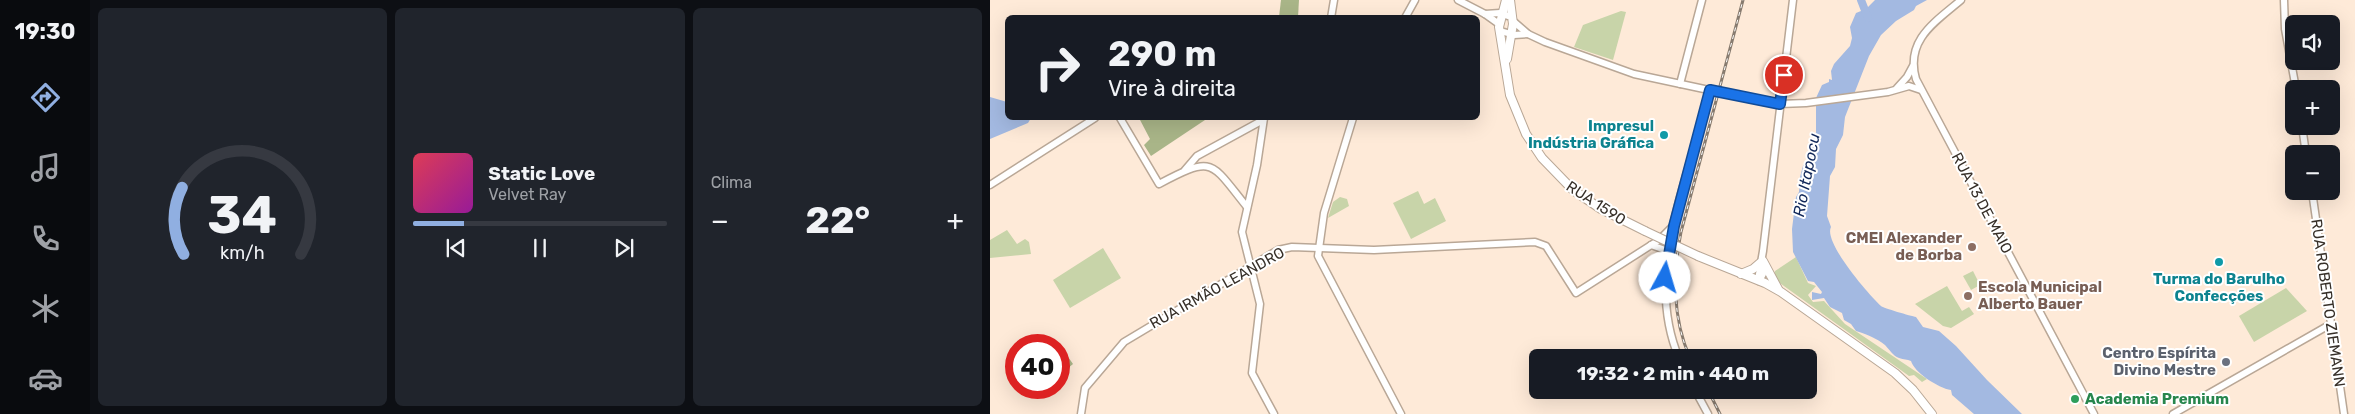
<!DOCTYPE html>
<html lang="pt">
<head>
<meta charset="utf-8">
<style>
	body { margin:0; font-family:Rubik,sans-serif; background:#20242c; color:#f1f3f6; height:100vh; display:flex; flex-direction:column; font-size:19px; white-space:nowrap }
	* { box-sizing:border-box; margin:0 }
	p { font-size:16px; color:#9ea1a6 }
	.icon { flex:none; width:28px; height:28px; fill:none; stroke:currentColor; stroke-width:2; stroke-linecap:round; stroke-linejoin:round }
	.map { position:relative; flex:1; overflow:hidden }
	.details { display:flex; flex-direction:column; gap:8px; padding:8px; background:#0d0f14; width:900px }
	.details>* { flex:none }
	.top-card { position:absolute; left:15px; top:15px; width:475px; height:105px; border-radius:8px; box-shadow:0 5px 20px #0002; background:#171b24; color:#f1f3f6; overflow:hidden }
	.controls { position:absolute; left:1295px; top:15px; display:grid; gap:10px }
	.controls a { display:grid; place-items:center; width:55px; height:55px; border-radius:8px; background:#171b24; box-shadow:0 5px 20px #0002; font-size:25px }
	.speed { position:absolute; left:15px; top:334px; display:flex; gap:10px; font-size:25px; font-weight:700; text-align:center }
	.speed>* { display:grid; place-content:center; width:65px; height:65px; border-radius:50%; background:#171b24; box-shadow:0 5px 20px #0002; line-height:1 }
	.speed .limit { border:8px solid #d22; background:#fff; color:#111 }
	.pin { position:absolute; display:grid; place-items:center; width:42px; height:42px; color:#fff; margin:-21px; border:2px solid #fff; border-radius:50%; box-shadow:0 1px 5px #0007 }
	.me { position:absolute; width:55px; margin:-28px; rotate:6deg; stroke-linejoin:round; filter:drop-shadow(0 0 4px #0008) }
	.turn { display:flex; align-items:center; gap:18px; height:105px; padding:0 20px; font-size:22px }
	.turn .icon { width:65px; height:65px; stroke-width:2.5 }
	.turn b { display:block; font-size:35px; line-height:42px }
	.big { font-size:38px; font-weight:700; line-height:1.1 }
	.details .widget { flex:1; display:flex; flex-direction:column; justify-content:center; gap:8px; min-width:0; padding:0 18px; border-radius:8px; background:#20242c }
	.details .dial { align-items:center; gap:0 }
	.dial svg { height:130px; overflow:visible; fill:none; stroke:#363941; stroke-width:7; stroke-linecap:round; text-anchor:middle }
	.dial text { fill:#f1f3f6; stroke:none }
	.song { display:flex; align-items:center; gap:15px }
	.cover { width:60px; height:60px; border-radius:8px; background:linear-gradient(135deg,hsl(350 70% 55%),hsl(300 70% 35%)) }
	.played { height:5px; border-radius:2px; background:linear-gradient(90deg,#90afe1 20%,#363941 20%) }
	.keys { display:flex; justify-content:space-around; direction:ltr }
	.heat { display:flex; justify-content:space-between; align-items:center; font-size:28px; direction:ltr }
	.details .tiles { flex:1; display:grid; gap:8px; grid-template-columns:repeat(3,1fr) }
	.trip { position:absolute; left:539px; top:349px; width:288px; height:50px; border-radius:8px; background:#171b24; box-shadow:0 5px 20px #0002; font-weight:700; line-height:50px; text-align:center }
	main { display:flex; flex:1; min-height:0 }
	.tab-bar { display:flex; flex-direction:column; width:90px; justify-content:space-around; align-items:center; background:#090b0e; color:#9ea1a6 }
	.tab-bar .icon { width:35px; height:35px }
	.tab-bar .active { color:#90afe1 }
	.tab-bar b { font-size:22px; color:#f1f3f6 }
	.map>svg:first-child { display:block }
</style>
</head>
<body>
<main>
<nav class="tab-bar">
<b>19:30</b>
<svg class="icon active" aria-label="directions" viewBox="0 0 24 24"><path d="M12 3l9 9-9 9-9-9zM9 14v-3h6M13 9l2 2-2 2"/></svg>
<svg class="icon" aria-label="music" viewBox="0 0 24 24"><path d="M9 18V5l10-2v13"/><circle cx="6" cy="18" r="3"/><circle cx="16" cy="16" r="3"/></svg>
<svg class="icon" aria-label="phone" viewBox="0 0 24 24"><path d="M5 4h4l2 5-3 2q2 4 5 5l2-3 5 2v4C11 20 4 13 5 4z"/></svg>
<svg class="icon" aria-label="climate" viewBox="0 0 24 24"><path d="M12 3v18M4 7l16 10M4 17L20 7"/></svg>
<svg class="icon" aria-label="car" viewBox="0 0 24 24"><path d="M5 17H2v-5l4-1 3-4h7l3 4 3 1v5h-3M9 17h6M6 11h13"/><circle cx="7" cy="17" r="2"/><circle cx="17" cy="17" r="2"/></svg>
</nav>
<section class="details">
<div class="tiles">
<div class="widget dial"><svg viewBox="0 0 100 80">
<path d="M14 69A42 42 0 1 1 86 69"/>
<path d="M14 69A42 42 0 0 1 13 28" stroke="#90afe1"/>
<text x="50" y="56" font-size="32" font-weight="700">34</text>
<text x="50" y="72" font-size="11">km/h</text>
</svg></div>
<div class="widget">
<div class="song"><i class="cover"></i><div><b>Static Love</b><p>Velvet Ray</p></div></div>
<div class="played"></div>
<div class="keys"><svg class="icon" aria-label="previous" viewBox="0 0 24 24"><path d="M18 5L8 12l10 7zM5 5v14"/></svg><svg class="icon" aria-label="pause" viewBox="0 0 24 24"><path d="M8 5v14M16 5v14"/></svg><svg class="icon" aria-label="next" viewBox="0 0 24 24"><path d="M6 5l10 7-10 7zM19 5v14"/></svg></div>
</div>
<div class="widget"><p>Clima</p>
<div class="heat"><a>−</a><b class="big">22°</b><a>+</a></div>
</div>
</div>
</section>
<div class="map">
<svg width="1365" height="414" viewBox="0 0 1365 414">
	<rect width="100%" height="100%" fill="#feead8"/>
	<!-- green -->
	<g fill="#c8d4a9">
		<polygon points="631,11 636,12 623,60 584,47 593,25"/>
		<polygon points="428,191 434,204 445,198 456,221 421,239 403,203"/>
		<polygon points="350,197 357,199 359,206 338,218 343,202"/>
		<polygon points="17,230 27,244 35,239 39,242 41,254 0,258 0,240"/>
		<polygon points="113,248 131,278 80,308 63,280"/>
		<polygon points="806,257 818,283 826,286 818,295 823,302 834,301 855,324 937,379 932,382 924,375 919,376 787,281 784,277 785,271"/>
		<polygon points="983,271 990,285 981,290 973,276"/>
		<polygon points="957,286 972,311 979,307 984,314 961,328 953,326 925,304"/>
		<polygon points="1296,288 1317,311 1264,342 1249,316"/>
	</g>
	<!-- forest -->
	<g fill="#a9b588">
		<polygon points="291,0 309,0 308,17 289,17"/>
		<polygon points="149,118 218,118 161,156 154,145 160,139"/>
		<polygon points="74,351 83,364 72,373 71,381 69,383 69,354"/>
	</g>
	<!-- water -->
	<g fill="#a3b9e1">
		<path d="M885 0H937L926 6 924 10 906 21 891 35 879 56 855 117 853 135 846 149 845 167 840 176 837 216 841 227C833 242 879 295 891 306 893 308 921 316 926 317L933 327 949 331 966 346 997 380 1032 414H984L962 395 961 390C948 388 924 372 921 361 917 359 914 360 909 358 903 356 899 349 895 345 888 339 874 333 866 331L861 324 854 320 852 313 840 307 834 298 822 300V292L831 294 832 292 824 282 818 281 803 252 802 229 806 197 809 192 810 177 813 166 820 156 822 142 826 134V98L832 85 839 82V79L842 80 841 71 844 64 860 46 862 38 860 27 866 13 876 9Z"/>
		<polygon points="0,97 17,102 18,118 41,118 38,123 0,139"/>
	</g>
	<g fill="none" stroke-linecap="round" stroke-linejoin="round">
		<!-- river -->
		<polyline stroke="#a3b9e1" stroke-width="8" points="871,0 878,18"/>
		<!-- secondary casing -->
		<g stroke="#b9a796" stroke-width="9">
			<g id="secondary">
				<polyline points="468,0 495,14 509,24"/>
				<path d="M971 0C945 22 915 40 926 79L1104 414"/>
				<polyline points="1294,0 1295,29 1306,89"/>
				<polyline points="495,14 510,13 518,16"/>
				<polyline points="341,18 344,0"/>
				<polyline points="415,18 425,0"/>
				<polyline points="523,21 538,34 555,42 644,74 775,102 790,104 816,103 898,92 919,86 931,90"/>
				<polyline points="514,32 524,35 538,34"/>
				<polyline points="690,84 712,0"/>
				<polyline points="907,88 917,77 923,66"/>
				<path d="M130 118 169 184C224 155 220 161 257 207"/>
				<polyline points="274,118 267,165 252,232 270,304 262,373 284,414"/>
				<polyline points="363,118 334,213 328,256 411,414"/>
				<polyline points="1312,126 1316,154"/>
				<polyline points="195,170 207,156 273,120"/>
				<polyline points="0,185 105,118"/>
				<polyline points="1322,191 1354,414"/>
				<polyline points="661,245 678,251"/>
				<polyline points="768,280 773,251 803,0"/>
				<polyline points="769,281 773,274 773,263"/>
				<path d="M689 358C652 271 701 176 720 90"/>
				<polyline points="705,390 718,414"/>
				<polyline points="91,414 95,388 134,342 288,250 302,247 384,250 545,242 556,246 586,293 669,240 683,226"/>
				<polyline points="1183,414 1341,324"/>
			</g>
		</g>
		<!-- highway casing -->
		<g stroke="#b9a796" stroke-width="10">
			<g id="highway">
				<polyline points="516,0 509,27 520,95 536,134 552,158 583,190 611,209 655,231"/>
				<polyline points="517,59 523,24 520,0"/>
				<polyline points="708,256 775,283 791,292 905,373 923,390 942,414"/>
				<polyline points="773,261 788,289"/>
				<polyline points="751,274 763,269 770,263"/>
			</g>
		</g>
		<!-- secondary -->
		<use href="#secondary" stroke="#fff" stroke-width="6"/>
		<!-- highway -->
		<use href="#highway" stroke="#fff" stroke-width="8"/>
		<!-- rail casing -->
		<g stroke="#877b6f" stroke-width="3">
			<g id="rail">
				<path d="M700 358C682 317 683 275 691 232L753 0"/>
				<polyline points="718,390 730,414"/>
			</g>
		</g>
		<!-- rail -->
		<use href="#rail" stroke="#fff" stroke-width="1" stroke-dasharray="4" stroke-linecap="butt"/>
		<!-- highway-bridge casing -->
		<g stroke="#b9a796" stroke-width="10" stroke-linecap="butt">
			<polyline id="highway-bridge" points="655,231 708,256"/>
		</g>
		<!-- highway-bridge -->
		<use href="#highway-bridge" stroke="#fff" stroke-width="8"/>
	</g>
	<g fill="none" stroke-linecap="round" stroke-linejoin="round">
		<!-- route casing -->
		<g stroke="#114b97" stroke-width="12">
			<polyline id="route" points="675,278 684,226 720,90 790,104 794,75"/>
		</g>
		<!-- route -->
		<use href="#route" stroke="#1a73e8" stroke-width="9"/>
	</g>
	<!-- markers -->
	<g fill="#0f9aa8" stroke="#fff" stroke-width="2">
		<circle cx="674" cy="135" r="5"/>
		<circle cx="1229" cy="262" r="5"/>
	</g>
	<g fill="#8d6e63" stroke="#fff" stroke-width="2">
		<circle cx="982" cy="247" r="5"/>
		<circle cx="978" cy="296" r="5"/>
	</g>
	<circle fill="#6b7280" stroke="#fff" stroke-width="2" cx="1236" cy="362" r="5"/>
	<circle fill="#2e9e5b" stroke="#fff" stroke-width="2" cx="1085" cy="399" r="5"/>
	<g text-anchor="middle" stroke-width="4" stroke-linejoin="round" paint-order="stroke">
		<!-- culture labels -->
		<g font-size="15" font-weight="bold" fill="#0d838f" stroke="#fff" text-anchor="end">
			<text x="664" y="131">Impresul<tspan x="664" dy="17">Indústria Gráfica</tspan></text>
			<text x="1229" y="284" text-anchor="middle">Turma do Barulho<tspan x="1229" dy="17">Confecções</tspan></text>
		</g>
		<!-- street labels -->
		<g font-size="15" fill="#373029" stroke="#fff">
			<text transform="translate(606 203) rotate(33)" y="5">RUA 1590</text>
			<text transform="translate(992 203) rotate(62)" y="5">RUA 13 DE MAIO</text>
			<text transform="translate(227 288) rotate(-29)" y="5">RUA IRMÃO LEANDRO</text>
			<text transform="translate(1338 303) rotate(82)" y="5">RUA ROBERTO ZIEMANN</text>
		</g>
		<!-- education labels -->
		<g font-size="15" font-weight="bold" fill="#785e54" stroke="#fff" text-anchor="end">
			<text x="972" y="243">CMEI Alexander<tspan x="972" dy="17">de Borba</tspan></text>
			<text x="988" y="292" text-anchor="start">Escola Municipal<tspan x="988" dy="17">Alberto Bauer</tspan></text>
		</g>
		<!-- worship labels -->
		<g font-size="15" font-weight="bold" fill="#5b616d" stroke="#fff" text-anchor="end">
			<text x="1226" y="358">Centro Espírita<tspan x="1226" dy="17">Divino Mestre</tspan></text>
		</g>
		<!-- leisure labels -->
		<g font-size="15" font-weight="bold" fill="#27864d" stroke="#fff" text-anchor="start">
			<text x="1095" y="404">Academia Premium</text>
		</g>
		<!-- water labels -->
		<g font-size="16" font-style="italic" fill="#122859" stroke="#fff">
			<text transform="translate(816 175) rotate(-79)" y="6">Rio Itapocu</text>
		</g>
	</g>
</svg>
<div class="controls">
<a><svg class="icon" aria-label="sound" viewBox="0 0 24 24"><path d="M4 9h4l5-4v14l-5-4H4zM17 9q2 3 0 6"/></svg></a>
<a>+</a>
<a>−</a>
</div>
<div class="speed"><div class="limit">40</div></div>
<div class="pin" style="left:794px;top:75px;background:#d93025"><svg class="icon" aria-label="arrive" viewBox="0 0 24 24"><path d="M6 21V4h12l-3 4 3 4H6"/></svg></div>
<svg class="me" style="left:675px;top:278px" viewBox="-20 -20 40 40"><circle r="19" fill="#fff"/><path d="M0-13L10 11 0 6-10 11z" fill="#1a73e8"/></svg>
<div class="trip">19:32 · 2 min · 440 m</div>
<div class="top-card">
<div class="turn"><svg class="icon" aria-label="right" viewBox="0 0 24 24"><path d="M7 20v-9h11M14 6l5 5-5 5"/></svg><div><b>290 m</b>Vire à direita</div></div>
</div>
</div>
</main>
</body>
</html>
